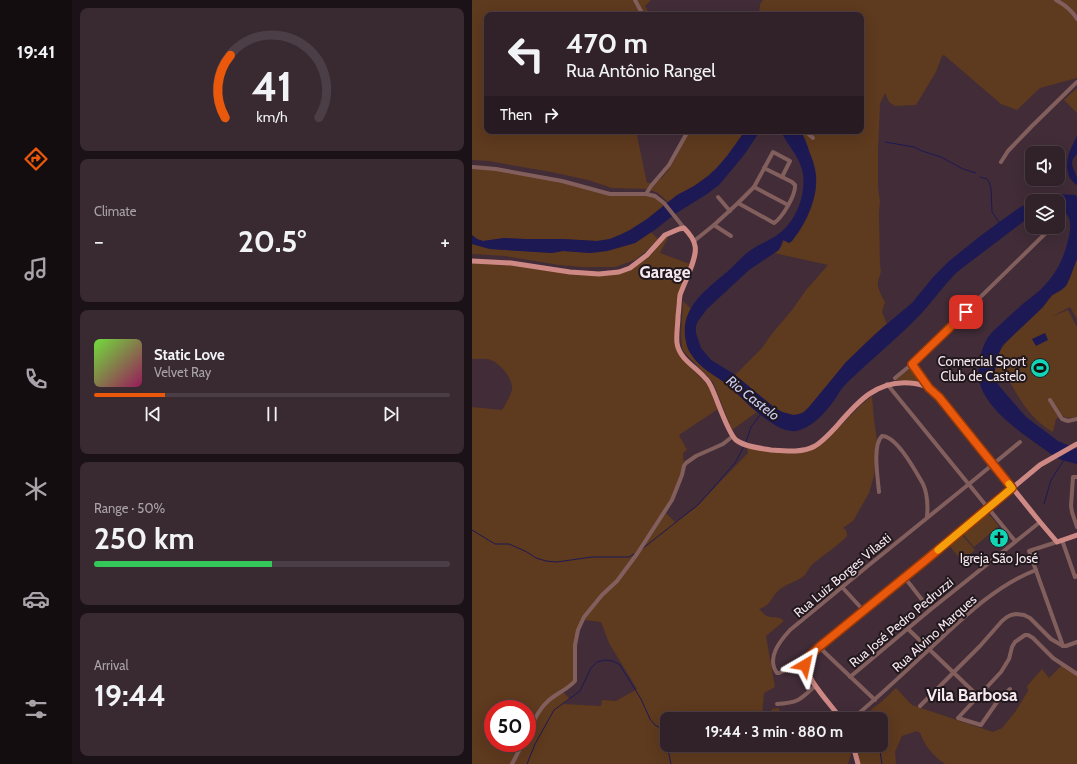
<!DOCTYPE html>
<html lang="en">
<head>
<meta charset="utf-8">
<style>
	body { margin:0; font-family:Cabin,sans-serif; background:#392931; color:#f1f3f6; height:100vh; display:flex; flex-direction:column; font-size:15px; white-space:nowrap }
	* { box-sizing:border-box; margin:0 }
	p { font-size:13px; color:#a8a3a8 }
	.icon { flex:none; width:22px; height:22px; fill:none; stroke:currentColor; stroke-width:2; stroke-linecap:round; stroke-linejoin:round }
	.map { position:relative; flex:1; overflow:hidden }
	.details { display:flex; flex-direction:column; gap:8px; padding:8px; background:#1b1217; width:400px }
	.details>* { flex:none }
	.banner { position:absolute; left:12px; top:12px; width:380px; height:122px; border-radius:8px; box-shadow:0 4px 16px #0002,0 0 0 1px #4c3e46; background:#312129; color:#f1f3f6; overflow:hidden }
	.controls { position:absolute; left:553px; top:146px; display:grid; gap:8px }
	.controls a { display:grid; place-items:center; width:40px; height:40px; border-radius:8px; background:#312129; box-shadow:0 4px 16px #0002,0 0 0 1px #4c3e46; font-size:20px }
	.speed { position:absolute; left:12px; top:700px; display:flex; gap:8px; font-size:20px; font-weight:700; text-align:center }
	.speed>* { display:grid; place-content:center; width:52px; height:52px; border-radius:50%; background:#312129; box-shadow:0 4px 16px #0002,0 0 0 1px #4c3e46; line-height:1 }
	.speed .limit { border:6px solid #d22; background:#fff; color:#111 }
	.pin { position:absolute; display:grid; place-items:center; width:34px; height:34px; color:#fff; margin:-17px; border-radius:8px; box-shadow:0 2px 6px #0006 }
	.me { position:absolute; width:44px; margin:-22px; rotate:36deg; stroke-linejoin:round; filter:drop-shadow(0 0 3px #0008) }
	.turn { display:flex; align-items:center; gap:14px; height:84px; padding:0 16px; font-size:18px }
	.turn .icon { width:52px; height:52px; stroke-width:2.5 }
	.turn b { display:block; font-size:28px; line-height:34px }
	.then { display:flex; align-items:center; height:38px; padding:0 16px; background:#0003; gap:8px; font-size:15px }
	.big { font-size:30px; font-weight:700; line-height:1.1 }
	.details .card { flex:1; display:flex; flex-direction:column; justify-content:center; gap:6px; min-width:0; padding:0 14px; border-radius:8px; background:#392931 }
	.details .dial { align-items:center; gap:0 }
	.dial svg { height:104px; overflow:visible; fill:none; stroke:#4c3e46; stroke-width:7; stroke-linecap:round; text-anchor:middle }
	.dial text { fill:#f1f3f6; stroke:none }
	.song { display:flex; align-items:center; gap:12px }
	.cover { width:48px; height:48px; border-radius:6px; background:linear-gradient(135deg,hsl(100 70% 55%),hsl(330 70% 35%)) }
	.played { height:4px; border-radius:2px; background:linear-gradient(90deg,#ea580c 20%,#4c3e46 20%) }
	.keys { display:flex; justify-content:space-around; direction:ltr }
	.heat { display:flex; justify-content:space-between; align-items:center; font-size:22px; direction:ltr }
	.charge { height:6px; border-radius:3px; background:linear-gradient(90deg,#34c759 50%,#4c3e46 0) }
	.trip { position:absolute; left:188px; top:712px; width:228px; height:40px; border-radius:8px; background:#312129; box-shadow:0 4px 16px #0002,0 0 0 1px #4c3e46; font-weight:700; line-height:40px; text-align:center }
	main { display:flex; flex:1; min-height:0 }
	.menu { display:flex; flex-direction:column; width:72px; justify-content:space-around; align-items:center; background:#140d10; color:#a8a3a8 }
	.menu .icon { width:28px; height:28px }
	.menu .selected { color:#ea580c }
	.menu b { font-size:18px; color:#f1f3f6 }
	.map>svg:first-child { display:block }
</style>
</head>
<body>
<main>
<nav class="menu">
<b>19:41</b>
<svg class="icon selected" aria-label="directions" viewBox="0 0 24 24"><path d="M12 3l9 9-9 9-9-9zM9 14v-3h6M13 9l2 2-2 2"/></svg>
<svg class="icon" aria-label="music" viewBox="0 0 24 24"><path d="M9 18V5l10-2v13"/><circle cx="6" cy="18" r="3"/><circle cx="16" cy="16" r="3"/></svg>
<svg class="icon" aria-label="phone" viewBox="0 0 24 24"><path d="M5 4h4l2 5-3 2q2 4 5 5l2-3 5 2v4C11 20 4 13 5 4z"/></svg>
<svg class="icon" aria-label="climate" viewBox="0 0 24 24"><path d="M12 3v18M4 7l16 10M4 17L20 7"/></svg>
<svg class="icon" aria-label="car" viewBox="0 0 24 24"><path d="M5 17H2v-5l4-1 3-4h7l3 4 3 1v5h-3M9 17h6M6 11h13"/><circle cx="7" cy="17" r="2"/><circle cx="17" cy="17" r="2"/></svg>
<svg class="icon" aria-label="filters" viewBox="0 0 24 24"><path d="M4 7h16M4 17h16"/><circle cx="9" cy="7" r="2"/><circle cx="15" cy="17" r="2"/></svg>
</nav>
<section class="details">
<div class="card dial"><svg viewBox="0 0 100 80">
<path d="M14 69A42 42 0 1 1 86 69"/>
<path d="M14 69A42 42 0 0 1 18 21" stroke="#ea580c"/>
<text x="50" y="56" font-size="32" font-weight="700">41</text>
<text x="50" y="72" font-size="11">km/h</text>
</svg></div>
<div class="card"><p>Climate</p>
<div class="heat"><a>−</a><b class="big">20.5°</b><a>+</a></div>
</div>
<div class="card">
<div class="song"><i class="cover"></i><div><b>Static Love</b><p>Velvet Ray</p></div></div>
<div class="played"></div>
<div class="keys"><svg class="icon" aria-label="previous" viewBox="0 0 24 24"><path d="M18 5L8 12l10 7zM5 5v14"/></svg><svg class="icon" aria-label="pause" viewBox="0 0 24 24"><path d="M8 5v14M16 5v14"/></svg><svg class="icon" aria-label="next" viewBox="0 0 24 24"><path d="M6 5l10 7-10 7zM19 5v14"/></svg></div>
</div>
<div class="card"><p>Range · 50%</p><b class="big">250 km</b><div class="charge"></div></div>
<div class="card"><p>Arrival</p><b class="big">19:44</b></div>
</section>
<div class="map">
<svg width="605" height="764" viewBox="0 0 605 764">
	<rect width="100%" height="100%" fill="#412c37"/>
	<!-- green -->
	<g fill="#5e3a1e" fill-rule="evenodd">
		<path d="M0 0H179L173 6 178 15H15V131H164L175 183C178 183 182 183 184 182 197 176 211 144 216 131H273C263 145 254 159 242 170 229 183 212 192 196 202L186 193 176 189 140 188 116 180 79 172 16 161 0 160Z"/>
		<path d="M291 0H605V78L568 88 545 110 529 104 472 55 470 56 464 72 444 105 423 106 417 102 413 93 408 104 406 151V187L408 202 407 212 408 265C411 275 405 277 406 286 407 291 410 297 413 302L410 312 415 324C385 347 362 378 337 407 324 419 318 416 303 408L263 375 290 348 299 335 320 310 334 290 356 265 302 253 309 247 312 240 317 243C331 232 344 202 344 184 344 171 340 160 336 148 334 142 332 136 328 131H389V15H287L288 4Z"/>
		<polygon points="605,88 605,113 592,100"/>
		<polygon points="0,165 15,166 135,193 175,195 186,199 192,206 175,219 158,230 138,239 125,241 91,239 53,239 32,238 11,241 5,239 0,235"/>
		<polygon points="179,232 186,239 173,252 163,260 143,267 110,267 87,265 33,256 0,254 0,244 18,249 80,253 91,251 118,253 135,251 163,243"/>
		<path d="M197 236 188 253 218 264 210 284 204 304V347L218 367 236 385 246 409 207 435 215 450 211 453 212 467 206 490 194 513 203 522 223 508 276 453 275 448 325 453 355 439 391 403 400 396 402 420 405 440 402 476 397 493 381 521 371 528 374 530 375 536C365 547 352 554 341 564 337 567 335 573 332 576 324 582 314 584 307 590 298 598 300 605 287 609 290 611 292 615 295 616 302 619 306 615 312 621L294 636 303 687 292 693 290 716 295 718 300 709 307 708 308 713 335 711 350 719H195V745H377L379 754 376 764H0V407L30 410C33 405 41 392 40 387 40 377 26 361 16 359 11 359 5 359 0 359V259L56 266 139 275 164 266 178 256 185 247 193 238ZM112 620 129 622 137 643 165 689 144 701 130 700 129 706 91 704 98 699 89 690 105 679 104 638ZM21 709H55V743H21Z"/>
		<path d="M605 259V319L598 307 579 317 596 310 605 327V417L596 418 590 416 584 419 581 432C558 419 548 400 535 377L524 381C513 353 548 329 566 312 571 307 575 300 580 296 584 293 589 291 593 287 599 280 601 268 605 259Z"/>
		<path d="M211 301 219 309C214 317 213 324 213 333 215 363 237 369 257 386 267 394 275 404 285 412L260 430 241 382 215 355 211 350 210 346 209 335Z"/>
		<polygon points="439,368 450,383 444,381 423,380"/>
		<polygon points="515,512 527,526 502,547 490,533"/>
		<polygon points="489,534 503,550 490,561 476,544"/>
		<path d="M592 663 605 671V764H473C461 756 453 746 448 733L445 731 430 736 423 752 424 764H387L383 745H409V719H386L408 703 424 688 440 705 521 732 530 728 543 712 556 691 555 686 570 669 577 678Z"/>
	</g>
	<!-- water -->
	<g fill="#1d1954">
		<polygon points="273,131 288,131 272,155 247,185 235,194 203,214 184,229 163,243 135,251 118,253 91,251 80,253 18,249 0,244 0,235 5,239 11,241 32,238 53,239 91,239 125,241 138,239 148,235 158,230 175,219 205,195 222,186 235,177 244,169 255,156"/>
		<path d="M309 131H328C332 136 335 144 337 151 340 158 343 166 344 175 346 198 334 223 320 241L317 243 311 240 307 250 277 270 235 309 226 321 224 326V333L229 348 239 360 262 374 303 408 310 412 322 415 331 413 337 407 374 362 410 328 440 303 462 276 476 262 507 237 526 223 547 208 560 201V215L485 272C469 288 457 307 440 323 425 337 409 352 393 366 386 373 378 379 372 386 368 390 366 395 363 399 354 412 340 428 324 431 309 433 290 416 279 407 271 400 264 392 256 385 244 376 227 368 219 354 215 349 214 342 213 336 210 306 235 289 255 272 263 265 271 255 279 250 291 242 307 237 316 225 328 210 333 192 331 174 329 158 315 145 309 131Z"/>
		<path d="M605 135V154C595 163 603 169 605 178 605 180 605 183 605 185 601 183 599 180 597 176 593 165 596 154 601 144 602 141 604 139 605 135Z"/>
		<path d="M584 194 604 195 605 198V259L598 277 594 286 589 290 580 295 571 307 530 346 526 356 522 374 524 381 528 387 554 417 586 441 605 449V464L593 461 585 458C560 440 513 412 507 380 505 369 509 348 515 339 519 332 526 327 532 321 539 315 545 309 552 303 559 297 567 292 573 285 587 270 595 251 598 230 599 220 597 212 586 209V201H560L570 197Z"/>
		<polygon points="573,333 576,340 564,346 560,339"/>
	</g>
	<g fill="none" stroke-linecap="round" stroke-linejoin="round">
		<!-- stream -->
		<g stroke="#1d1954" stroke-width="1">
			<polyline points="413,142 442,147 450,151 469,157 491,169 504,173"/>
			<polyline points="508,177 515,179 517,182 519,188 520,212 527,222"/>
			<polyline points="274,442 279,427 288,415"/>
			<polyline points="572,504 579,480 592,460"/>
			<polyline points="0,530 23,544 37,544 55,552 64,558 74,561 85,562 120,557 157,557 162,554"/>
			<polyline points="170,549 227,504 263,463 271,448"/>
			<polyline points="399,711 401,719"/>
			<polyline points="195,745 199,764"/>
			<polyline points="407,745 410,764"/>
			<polyline points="55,764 63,744 82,710 108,691 119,668 125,662 133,660 141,661 148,665 169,699 178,719 183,725 194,731 195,743"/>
		</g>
		<!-- minor -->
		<g stroke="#825f5d" stroke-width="4">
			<polyline points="163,0 171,15"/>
			<path d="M584 0C593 5 600 10 605 19"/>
			<polyline points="333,131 341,138"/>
			<polyline points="529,162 536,151 560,126 605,82"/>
			<polyline points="0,167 24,169 90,181 138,194 174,194 183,196 192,203 212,228"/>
			<polyline points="282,187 316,205"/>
			<polyline points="174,194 179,186 197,165 216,131"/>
			<polyline points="246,197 258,211"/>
			<path d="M266 203 302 223C310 218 324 195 323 185L320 182 292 168"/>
			<polyline points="242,225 259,236"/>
			<polyline points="222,241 242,225 266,203 282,187 301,152 318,161 310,177"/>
			<polyline points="440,364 457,388"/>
			<polyline points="423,378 440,364 579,228"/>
			<polyline points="415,384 543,541"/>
			<polyline points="578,400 590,419 596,421 605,419"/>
			<polyline points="605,477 601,477 599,506 600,512 605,527"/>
			<path d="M407 492C406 479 400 445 410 436 425 436 444 472 451 484 456 495 456 506 455 517"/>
			<polyline points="590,540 603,577 605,576"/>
			<polyline points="585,542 557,551 591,646"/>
			<polyline points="433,578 458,610"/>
			<polyline points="370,587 392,611"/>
			<polyline points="436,629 506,696"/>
			<polyline points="591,646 594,646 605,642"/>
			<polyline points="347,647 403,700"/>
			<path d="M334 661 307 673H305C294 658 308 641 318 630L397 565 497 484 548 442"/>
			<polyline points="378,677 458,610 568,522"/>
			<polyline points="538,689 525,702 509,725 486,718 529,672 537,659 540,647 543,642 553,635 556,635 561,638 581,658 605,674"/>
			<path d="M305 704C326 703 328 700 343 686"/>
			<polyline points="448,706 508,646 530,621 535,617 539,615 544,614 552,615 558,618 579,639 591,646"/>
			<path d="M380 719C409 695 436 669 464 643 494 615 525 585 564 570"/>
			<path d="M55 734C60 724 66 710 75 702 83 694 95 690 103 681V645L106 630 112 617 130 595 145 581 165 554 200 500 210 475 212 466 214 463 224 456 251 444 261 436"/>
			<polyline points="40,764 51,743"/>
		</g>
		<!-- major -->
		<g stroke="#cf8985" stroke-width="5">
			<path d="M0 261 39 263 98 272 127 274 147 272 158 268 175 255 193 235 207 229 212 228C217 233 222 239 223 246 226 257 212 283 208 295 207 302 207 309 206 316 206 325 204 334 205 343 207 359 224 367 233 378 237 381 239 386 241 391 246 402 256 433 264 440 273 447 288 448 299 450 313 451 331 453 343 446 351 441 357 434 363 428 384 404 403 380 438 383 451 384 458 387 467 397L568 522 585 542 605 535"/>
			<path d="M369 719C362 708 329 674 334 661 336 655 342 651 347 647L474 543 568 465 605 444"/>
			<polyline points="381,745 386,764"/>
		</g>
	</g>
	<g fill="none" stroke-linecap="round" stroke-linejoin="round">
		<!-- route casing -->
		<g stroke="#983908" stroke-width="10">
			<polyline id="route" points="333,665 336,657 347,647 454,560 540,488 467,397 457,388 440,364 494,312"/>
		</g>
		<!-- route -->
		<use href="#route" stroke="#ea580c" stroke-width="7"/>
		<!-- slow -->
		<polyline stroke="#f59e0b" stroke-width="7" points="466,550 540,488 537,484"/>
	</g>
	<!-- icons -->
	<defs>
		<g id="stadium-disc" transform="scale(1)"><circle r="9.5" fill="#11d5b4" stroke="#21181d"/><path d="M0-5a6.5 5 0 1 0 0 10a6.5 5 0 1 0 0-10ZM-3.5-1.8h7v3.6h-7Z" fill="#111"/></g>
		<g id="church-disc" transform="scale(1)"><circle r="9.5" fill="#11d5b4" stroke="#21181d"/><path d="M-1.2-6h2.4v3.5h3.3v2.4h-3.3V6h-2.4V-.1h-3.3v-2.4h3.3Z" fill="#111"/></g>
	</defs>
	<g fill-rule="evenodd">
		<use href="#stadium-disc" x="568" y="368"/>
		<use href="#church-disc" x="527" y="538"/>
	</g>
	<g text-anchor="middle" stroke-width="4" stroke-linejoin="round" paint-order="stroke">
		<!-- poi labels -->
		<g font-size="13" fill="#f7e9f0" stroke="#21181d" text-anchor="end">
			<text x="554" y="366">Comercial Sport<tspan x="554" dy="15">Club de Castelo</tspan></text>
			<text x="527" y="563" text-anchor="middle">Igreja São José</text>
		</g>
		<!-- street labels -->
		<g font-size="13" fill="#f7e9f0" stroke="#21181d">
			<text transform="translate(370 575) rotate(-40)" y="5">Rua Luiz Borges Vilasti</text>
			<text transform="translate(429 622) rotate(-40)" y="5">Rua José Pedro Pedruzzi</text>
			<text transform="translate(462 633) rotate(-42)" y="5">Rua Alvino Marques</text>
		</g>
		<!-- water labels -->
		<g font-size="14" font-style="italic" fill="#cacff5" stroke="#21181d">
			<text transform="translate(281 398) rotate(38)" y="5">Rio Castelo</text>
		</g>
		<!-- district labels -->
		<g font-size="17" font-weight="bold" fill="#f7e9f0" stroke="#21181d">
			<text x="193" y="278">Garage</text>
			<text x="500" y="701">Vila Barbosa</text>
		</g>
	</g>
</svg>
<div class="controls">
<a><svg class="icon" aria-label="sound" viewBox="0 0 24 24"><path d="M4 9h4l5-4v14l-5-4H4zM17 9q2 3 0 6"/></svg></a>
<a><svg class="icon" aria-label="layers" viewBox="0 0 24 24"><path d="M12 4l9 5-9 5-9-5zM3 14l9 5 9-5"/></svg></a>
</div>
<div class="speed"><div class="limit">50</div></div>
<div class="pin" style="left:494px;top:312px;background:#d93025"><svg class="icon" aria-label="arrive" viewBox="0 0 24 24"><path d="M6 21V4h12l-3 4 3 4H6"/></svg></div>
<svg class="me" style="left:333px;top:665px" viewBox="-20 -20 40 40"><path d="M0-17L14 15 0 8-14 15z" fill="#ea580c" stroke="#fff" stroke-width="4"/></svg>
<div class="trip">19:44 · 3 min · 880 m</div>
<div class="banner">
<div class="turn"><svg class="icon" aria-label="left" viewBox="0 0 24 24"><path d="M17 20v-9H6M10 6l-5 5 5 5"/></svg><div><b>470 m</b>Rua Antônio Rangel</div></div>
<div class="then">Then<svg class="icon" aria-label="right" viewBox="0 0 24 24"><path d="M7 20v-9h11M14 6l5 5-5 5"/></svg></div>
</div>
</div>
</main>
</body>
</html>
